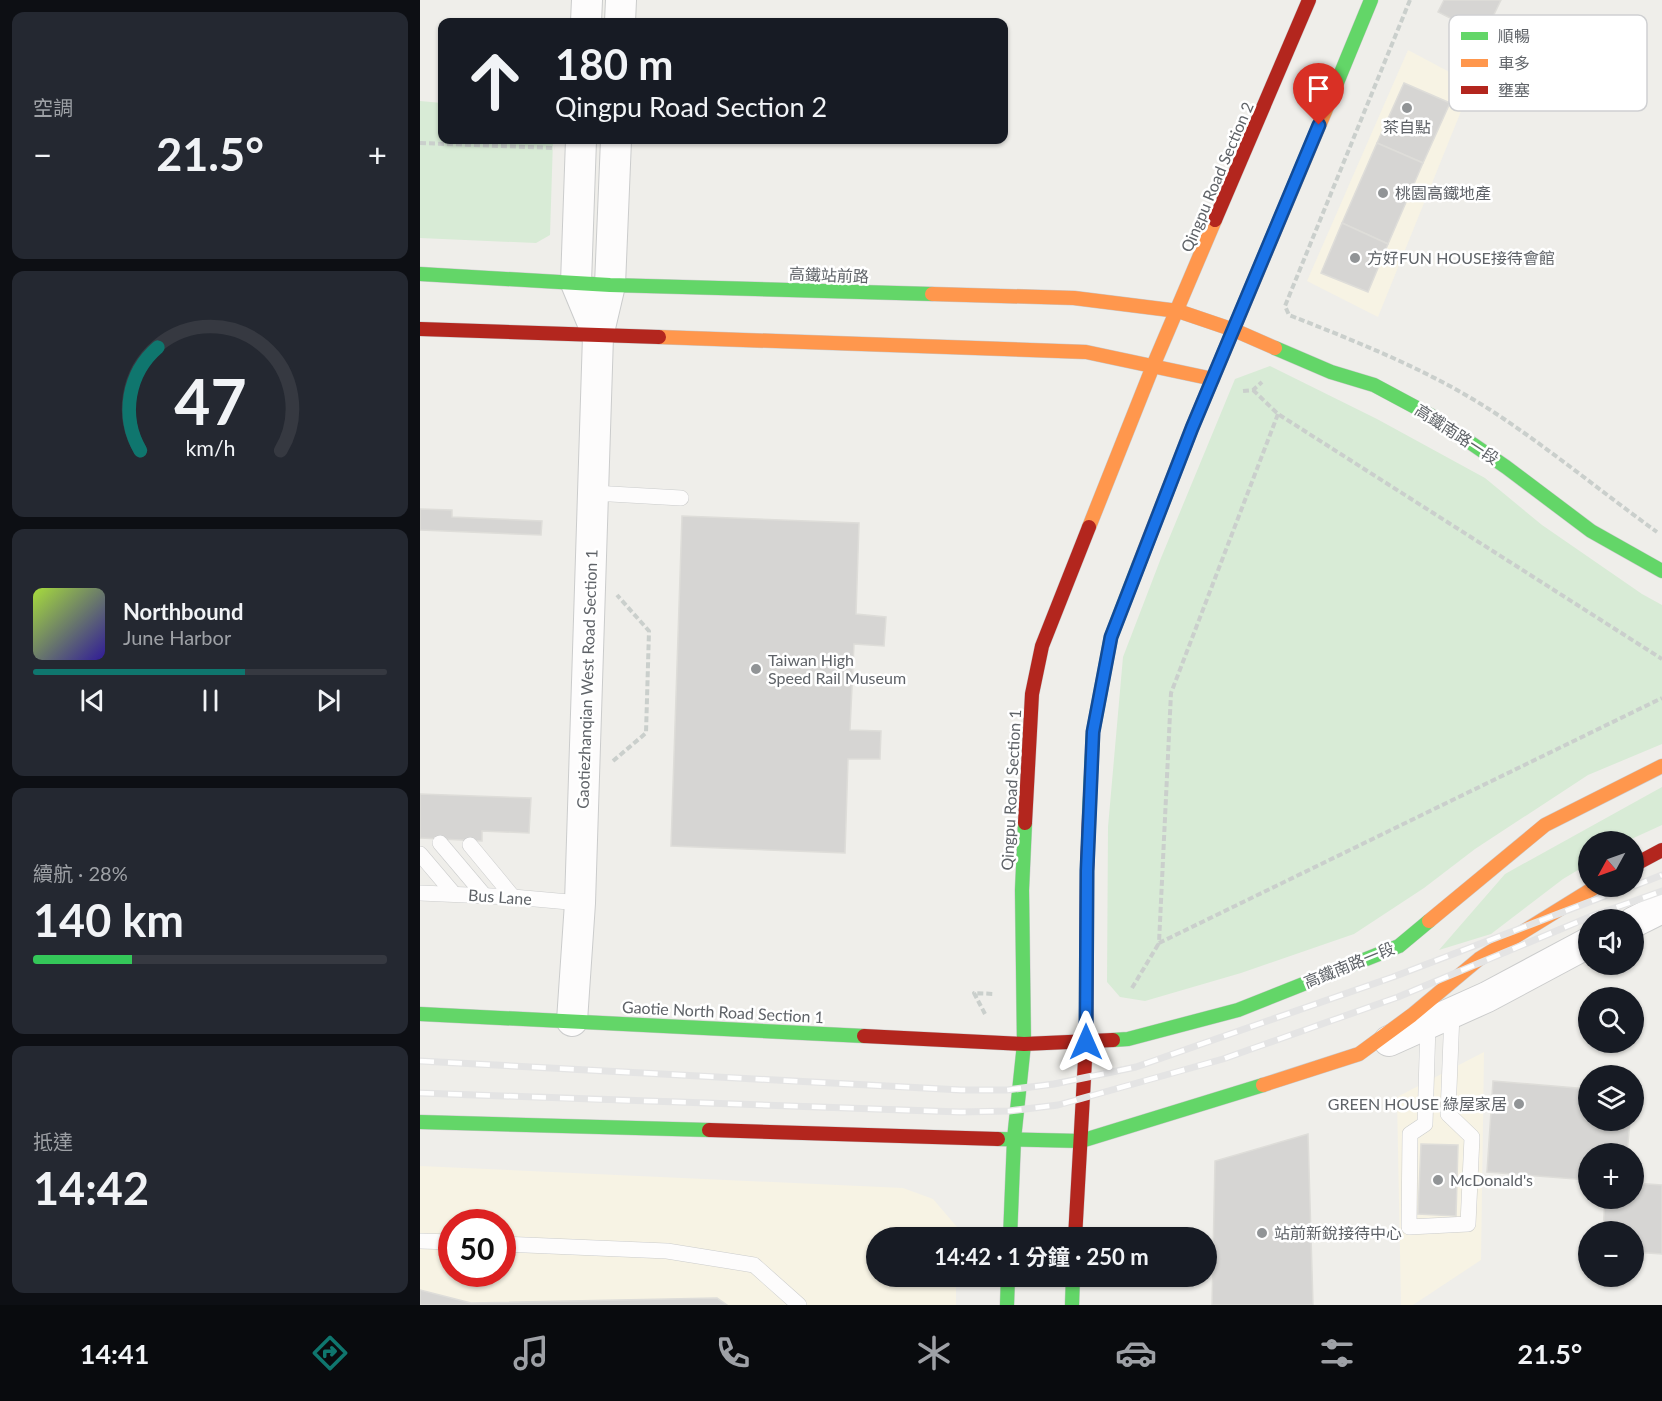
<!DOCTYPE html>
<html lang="zh-TW">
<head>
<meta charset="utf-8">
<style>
	body { margin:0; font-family:Lato,"Noto Sans TC",sans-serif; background:#242831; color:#f1f3f6; height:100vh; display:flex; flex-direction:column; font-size:22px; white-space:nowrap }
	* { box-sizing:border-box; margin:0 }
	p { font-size:20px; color:#9ea1a6 }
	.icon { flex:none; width:33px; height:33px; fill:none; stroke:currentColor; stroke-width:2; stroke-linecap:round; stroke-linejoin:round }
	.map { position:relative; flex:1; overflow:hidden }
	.details { display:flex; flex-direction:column; gap:12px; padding:12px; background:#0d0f14; width:420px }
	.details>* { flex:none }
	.guide { position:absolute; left:18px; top:18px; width:570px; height:126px; border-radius:12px; box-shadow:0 2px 4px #0004; background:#171b24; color:#f1f3f6; overflow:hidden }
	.needle { width:39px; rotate:230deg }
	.tools { position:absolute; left:1158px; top:831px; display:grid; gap:12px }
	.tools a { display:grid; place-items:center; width:66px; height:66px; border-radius:50%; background:#171b24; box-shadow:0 2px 4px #0004; font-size:30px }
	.speed { position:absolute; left:18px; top:1209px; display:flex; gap:12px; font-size:30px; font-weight:700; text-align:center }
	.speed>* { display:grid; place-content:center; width:78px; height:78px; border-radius:50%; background:#171b24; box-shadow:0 2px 4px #0004; line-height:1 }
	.speed .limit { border:9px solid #d22; background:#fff; color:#111 }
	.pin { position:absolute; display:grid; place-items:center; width:51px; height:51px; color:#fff; margin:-62px -26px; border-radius:50% 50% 50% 0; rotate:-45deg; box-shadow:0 0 6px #0007 }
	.pin .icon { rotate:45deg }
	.me { position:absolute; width:66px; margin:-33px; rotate:0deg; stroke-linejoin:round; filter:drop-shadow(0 0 4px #0008) }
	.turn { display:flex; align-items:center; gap:21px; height:126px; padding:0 18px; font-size:27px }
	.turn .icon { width:78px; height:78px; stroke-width:2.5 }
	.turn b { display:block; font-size:42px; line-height:51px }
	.big { font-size:45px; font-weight:700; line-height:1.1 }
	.details .card { flex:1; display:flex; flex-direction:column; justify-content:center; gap:9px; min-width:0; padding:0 21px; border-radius:12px; background:#242831 }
	.details .dial { align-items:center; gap:0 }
	.dial svg { height:156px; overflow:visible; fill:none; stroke:#363941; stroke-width:7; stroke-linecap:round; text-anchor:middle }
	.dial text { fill:#f1f3f6; stroke:none }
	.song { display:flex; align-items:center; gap:18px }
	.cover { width:72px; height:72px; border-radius:9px; background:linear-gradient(135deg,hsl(80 70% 55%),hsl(250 70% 35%)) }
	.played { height:6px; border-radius:3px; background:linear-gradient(90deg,#0f766e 60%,#363941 60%) }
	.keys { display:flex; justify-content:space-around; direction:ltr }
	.heat { display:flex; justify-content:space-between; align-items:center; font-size:33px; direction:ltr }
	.charge { height:9px; border-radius:4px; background:linear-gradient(90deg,#34c759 28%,#363941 0) }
	.trip { position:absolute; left:446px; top:1227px; width:351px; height:60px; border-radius:30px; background:#171b24; box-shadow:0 2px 4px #0004; font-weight:700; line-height:60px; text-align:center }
	.tab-bar { display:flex; height:96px; justify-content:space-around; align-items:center; background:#090b0e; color:#9ea1a6 }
	.tab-bar .icon { width:42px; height:42px }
	.tab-bar .current { color:#0f766e }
	.tab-bar b { font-size:27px; color:#f1f3f6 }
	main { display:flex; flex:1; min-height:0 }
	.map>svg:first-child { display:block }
</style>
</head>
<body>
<main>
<section class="details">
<div class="card"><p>空調</p>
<div class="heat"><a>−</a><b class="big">21.5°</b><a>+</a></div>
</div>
<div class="card dial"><svg viewBox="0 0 100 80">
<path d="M14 69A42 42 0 1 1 86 69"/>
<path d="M14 69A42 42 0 0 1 23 16" stroke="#0f766e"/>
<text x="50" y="56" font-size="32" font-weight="700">47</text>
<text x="50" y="72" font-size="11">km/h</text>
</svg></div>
<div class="card">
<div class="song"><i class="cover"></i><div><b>Northbound</b><p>June Harbor</p></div></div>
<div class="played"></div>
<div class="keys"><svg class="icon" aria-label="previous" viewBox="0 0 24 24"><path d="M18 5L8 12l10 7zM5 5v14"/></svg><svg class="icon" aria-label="pause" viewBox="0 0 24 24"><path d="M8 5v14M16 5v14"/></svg><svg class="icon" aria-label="next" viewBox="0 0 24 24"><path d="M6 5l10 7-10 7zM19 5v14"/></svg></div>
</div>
<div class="card"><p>續航 · 28%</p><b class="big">140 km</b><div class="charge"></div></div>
<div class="card"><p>抵達</p><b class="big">14:42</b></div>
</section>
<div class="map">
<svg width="1242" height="1305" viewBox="0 0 1242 1305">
	<rect width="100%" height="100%" fill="#efeeea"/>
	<!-- commercial -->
	<g fill="#f7f3e4" fill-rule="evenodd">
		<polygon points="988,50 1052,84 958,317 887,281"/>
		<polygon points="1064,1052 1061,1260 993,1305 981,1305 977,1097"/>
		<path d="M0 1166 483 1188 513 1199 537 1227V1237L456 1238V1276L536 1277V1305H0ZM32 1222H82V1274H32Z"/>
	</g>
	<!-- green -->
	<g fill="#d8ebd6">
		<polygon points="0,101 22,103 22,140 133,140 130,235 116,243 0,238"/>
		<polygon points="850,366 957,419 1065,478 1122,525 1222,594 1242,605 1242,744 1168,775 1055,849 1004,888 934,934 821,973 725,1001 700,997 687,982 688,827 703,657 741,558 815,379"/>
		<polygon points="1242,787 1242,825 1207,841 1168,842 1168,864 1143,879 1071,934 1019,950 1085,874"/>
	</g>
	<!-- building -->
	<g fill="#d6d5d3" stroke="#deddd9" stroke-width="1.5">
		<polygon points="1024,0 1081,0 1064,35 1018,12"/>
		<polygon points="984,83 1030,103 1003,163 957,143"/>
		<polygon points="957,143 1003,163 968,244 922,223"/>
		<polygon points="922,223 968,244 948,292 901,273"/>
		<polygon points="0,509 32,510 32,517 122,521 121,535 0,530"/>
		<polygon points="262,516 439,523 436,614 466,617 464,646 434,644 430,730 461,731 460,759 428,759 425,853 251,846"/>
		<polygon points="0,794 111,798 109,833 62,831 62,841 0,838"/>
		<polygon points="1073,1081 1168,1089 1168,1120 1210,1120 1207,1154 1168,1154 1168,1180 1067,1172"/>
		<polygon points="888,1134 893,1305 792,1305 795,1161"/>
		<polygon points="1001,1144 1038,1145 1036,1216 998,1214"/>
		<polygon points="1214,1183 1242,1185 1242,1254 1214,1252 1214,1232 1183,1232 1185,1198 1214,1198"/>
		<polygon points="0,1290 51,1303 297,1298 307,1305 0,1305"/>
	</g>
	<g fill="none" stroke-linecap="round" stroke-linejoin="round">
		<!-- lane casing -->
		<g stroke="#cbcccc" stroke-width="16">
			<g id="lane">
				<polyline points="173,493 261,498"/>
				<polyline points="20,843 64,895"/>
				<polyline points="50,845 93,897"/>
				<polyline points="0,854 34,894"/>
				<polyline points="0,893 93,897 160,903"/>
				<polyline points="1008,1024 1005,1124 990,1134 989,1227 1048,1224 1052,1137 1028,1114 1032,1013"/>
				<polyline points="0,1241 32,1242"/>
				<polyline points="82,1244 247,1251 334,1265 379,1305"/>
			</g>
		</g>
		<!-- street casing -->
		<g stroke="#cbcccc" stroke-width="32">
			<g id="street">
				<polyline points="166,22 167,0"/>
				<polyline points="200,22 201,0"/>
				<polyline points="161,140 156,283 178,336"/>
				<polyline points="1214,922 1242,908"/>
				<polyline points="152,1021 160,903 178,336 190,285 196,140"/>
				<polyline points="969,1041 1067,997 1168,943"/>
			</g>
		</g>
		<!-- fast casing -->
		<g stroke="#cacacb" stroke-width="15">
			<g id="fast">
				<polyline points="909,102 951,0"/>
				<polyline points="0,274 190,285 512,294"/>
				<polyline points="855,348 911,372 954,385 1010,415 1086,467 1171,531 1242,571"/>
				<polyline points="669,817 673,732 691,637 719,564"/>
				<polyline points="0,1014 444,1036"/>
				<polyline points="693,1040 708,1039 818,1010 979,946 1009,921"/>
				<polyline points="0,1122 289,1130"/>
				<polyline points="578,1139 661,1141 843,1085"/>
				<polyline points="590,1238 594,1139 604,1044 602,890 605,823"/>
				<polyline points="587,1305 588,1276"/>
				<polyline points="652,1305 653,1276"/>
			</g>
		</g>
		<!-- slow casing -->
		<g stroke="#cacacb" stroke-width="15">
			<g id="slow">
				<polyline points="512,294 654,298 758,311 814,330 855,348"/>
				<polyline points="239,337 666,352 793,379"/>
				<polyline points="669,527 733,366 795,220"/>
				<polyline points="719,564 772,428 909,102"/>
				<polyline points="1009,921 1125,825 1242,766"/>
				<polyline points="843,1085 939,1054 992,1015 1059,959 1177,886"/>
			</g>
		</g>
		<!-- jam casing -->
		<g stroke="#cacacb" stroke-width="15">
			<g id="jam">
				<polyline points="795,220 889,0"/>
				<polyline points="0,329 239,337"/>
				<polyline points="605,823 612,694 622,646 669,527"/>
				<polyline points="1214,865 1242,850"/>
				<polyline points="444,1036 604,1044 693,1040"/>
				<polyline points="289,1130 578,1139"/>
				<polyline points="655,1238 666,1042 667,871 669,817"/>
			</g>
		</g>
		<!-- path -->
		<g stroke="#cacfcc" stroke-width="4" stroke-dasharray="6 3" stroke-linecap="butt">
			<path d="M990 0 865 306 869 315C940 343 1011 371 1075 413 1131 450 1183 493 1237 532"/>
			<polyline points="0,143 135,148"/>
			<polyline points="833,390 858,414 1242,659"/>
			<polyline points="823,391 833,390 842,382"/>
			<polyline points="858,414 751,693 739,943 1242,698"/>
			<polyline points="193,761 226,733 229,631 197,595"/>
			<polyline points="712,988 739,943"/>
			<polyline points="565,1014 554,993 574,994"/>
		</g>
		<!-- lane -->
		<use href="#lane" stroke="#fdfcfc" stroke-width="15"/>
		<!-- street -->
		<use href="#street" stroke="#fdfcfc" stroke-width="30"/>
		<!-- fast -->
		<use href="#fast" stroke="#63d668" stroke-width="14"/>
		<!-- slow -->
		<use href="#slow" stroke="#ff974d" stroke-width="14"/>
		<!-- jam -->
		<use href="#jam" stroke="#b3261e" stroke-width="14"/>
		<!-- rail casing -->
		<g stroke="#e4e4e4" stroke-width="7">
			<g id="rail">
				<polyline points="1214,886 1242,875"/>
				<polyline points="0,1061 541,1090 587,1090 634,1084 716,1067 973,977 1211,886"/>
				<polyline points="0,1093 540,1112 589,1111 638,1105 803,1059 978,997 1172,916 1242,891"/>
			</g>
		</g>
		<!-- rail -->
		<use href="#rail" stroke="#fff" stroke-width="4.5" stroke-dasharray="14" stroke-linecap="butt"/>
	</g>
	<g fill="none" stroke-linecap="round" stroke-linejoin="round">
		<!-- route casing -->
		<g stroke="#114b97" stroke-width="15">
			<polyline id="route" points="666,1042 667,871 673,732 691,637 772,428 899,125"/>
		</g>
		<!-- route -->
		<use href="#route" stroke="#1a73e8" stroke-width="10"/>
	</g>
	<!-- markers -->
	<g fill="#919496" stroke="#fff" stroke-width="2">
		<circle cx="987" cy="108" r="6"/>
		<circle cx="963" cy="193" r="6"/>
		<circle cx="935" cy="258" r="6"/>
		<circle cx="336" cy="669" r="6"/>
		<circle cx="1099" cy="1104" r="6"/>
		<circle cx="1018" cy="1180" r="6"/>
		<circle cx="842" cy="1233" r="6"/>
	</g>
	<g text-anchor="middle" stroke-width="5" stroke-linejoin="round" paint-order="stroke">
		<!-- poi labels -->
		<g font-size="16" fill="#5f6368" stroke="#fff" text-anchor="start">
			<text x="987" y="133" text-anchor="middle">茶自點</text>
			<text x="975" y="199">桃園高鐵地產</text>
			<text x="947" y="264">方好FUN HOUSE接待會館</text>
			<text x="348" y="666">Taiwan High<tspan x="348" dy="18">Speed Rail Museum</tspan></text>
			<text x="1087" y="1110" text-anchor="end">GREEN HOUSE 綠屋家居</text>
			<text x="1030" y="1186">McDonald's</text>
			<text x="854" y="1239">站前新銳接待中心</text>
		</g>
		<!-- street labels -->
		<g font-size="16" fill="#5f6368" stroke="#fff">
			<text transform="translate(797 177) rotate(-67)" y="6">Qingpu Road Section 2</text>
			<text transform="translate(409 275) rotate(2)" y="6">高鐵站前路</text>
			<text transform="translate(1037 434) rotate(33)" y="6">高鐵南路一段</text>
			<text transform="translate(167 679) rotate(-88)" y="6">Gaotiezhanqian West Road Section 1</text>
			<text transform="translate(591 790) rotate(-87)" y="6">Qingpu Road Section 1</text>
			<text transform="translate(80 897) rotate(4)" y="6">Bus Lane</text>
			<text transform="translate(929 965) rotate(-22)" y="6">高鐵南路一段</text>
			<text transform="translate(303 1012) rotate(3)" y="6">Gaotie North Road Section 1</text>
		</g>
	</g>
	<!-- legend -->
	<rect x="1029" y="15" width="198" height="96" rx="9" fill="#fff" stroke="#cfd0d2" stroke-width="1.5"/>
	<rect x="1041" y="32" width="27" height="8" fill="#63d668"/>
	<rect x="1041" y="59" width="27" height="8" fill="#ff974d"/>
	<rect x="1041" y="86" width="27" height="8" fill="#b3261e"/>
	<g font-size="16" fill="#5f6368">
		<text x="1078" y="42">順暢</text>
		<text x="1078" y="69">車多</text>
		<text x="1078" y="96">壅塞</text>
	</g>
</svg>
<div class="tools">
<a><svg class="needle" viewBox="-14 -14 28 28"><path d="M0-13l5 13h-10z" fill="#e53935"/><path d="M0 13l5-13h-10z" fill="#9ea1a6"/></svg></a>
<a><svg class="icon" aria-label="sound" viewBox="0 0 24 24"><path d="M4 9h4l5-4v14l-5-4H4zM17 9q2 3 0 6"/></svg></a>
<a><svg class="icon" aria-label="search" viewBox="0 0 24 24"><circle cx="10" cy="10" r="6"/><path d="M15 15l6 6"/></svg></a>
<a><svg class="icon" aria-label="layers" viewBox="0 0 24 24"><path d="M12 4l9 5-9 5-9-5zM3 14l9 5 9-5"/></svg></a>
<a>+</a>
<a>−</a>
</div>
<div class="speed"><div class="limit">50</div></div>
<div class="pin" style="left:899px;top:125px;background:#d93025"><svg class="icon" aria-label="arrive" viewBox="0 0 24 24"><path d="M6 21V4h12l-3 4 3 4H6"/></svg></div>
<svg class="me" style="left:666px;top:1042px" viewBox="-20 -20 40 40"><path d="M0-17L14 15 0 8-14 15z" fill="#1a73e8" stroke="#fff" stroke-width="4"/></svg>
<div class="trip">14:42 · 1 分鐘 · 250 m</div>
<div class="guide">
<div class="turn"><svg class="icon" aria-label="ahead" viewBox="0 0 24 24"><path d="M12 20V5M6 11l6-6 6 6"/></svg><div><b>180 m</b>Qingpu Road Section 2</div></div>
</div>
</div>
</main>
<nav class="tab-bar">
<b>14:41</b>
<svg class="icon current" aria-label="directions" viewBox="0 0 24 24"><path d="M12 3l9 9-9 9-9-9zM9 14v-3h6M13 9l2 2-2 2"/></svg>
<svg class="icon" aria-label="music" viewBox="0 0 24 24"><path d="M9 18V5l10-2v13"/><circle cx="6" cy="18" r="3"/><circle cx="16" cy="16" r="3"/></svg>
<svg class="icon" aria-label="phone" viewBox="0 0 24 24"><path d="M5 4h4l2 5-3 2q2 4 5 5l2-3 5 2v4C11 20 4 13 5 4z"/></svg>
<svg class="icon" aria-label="climate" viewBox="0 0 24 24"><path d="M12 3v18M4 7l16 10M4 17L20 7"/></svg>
<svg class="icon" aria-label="car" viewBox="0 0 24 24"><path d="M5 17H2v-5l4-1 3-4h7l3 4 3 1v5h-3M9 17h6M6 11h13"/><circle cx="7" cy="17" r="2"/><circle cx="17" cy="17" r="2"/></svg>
<svg class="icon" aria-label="filters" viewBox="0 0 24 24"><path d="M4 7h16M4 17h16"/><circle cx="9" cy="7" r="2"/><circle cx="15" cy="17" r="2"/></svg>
<b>21.5°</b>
</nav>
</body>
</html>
